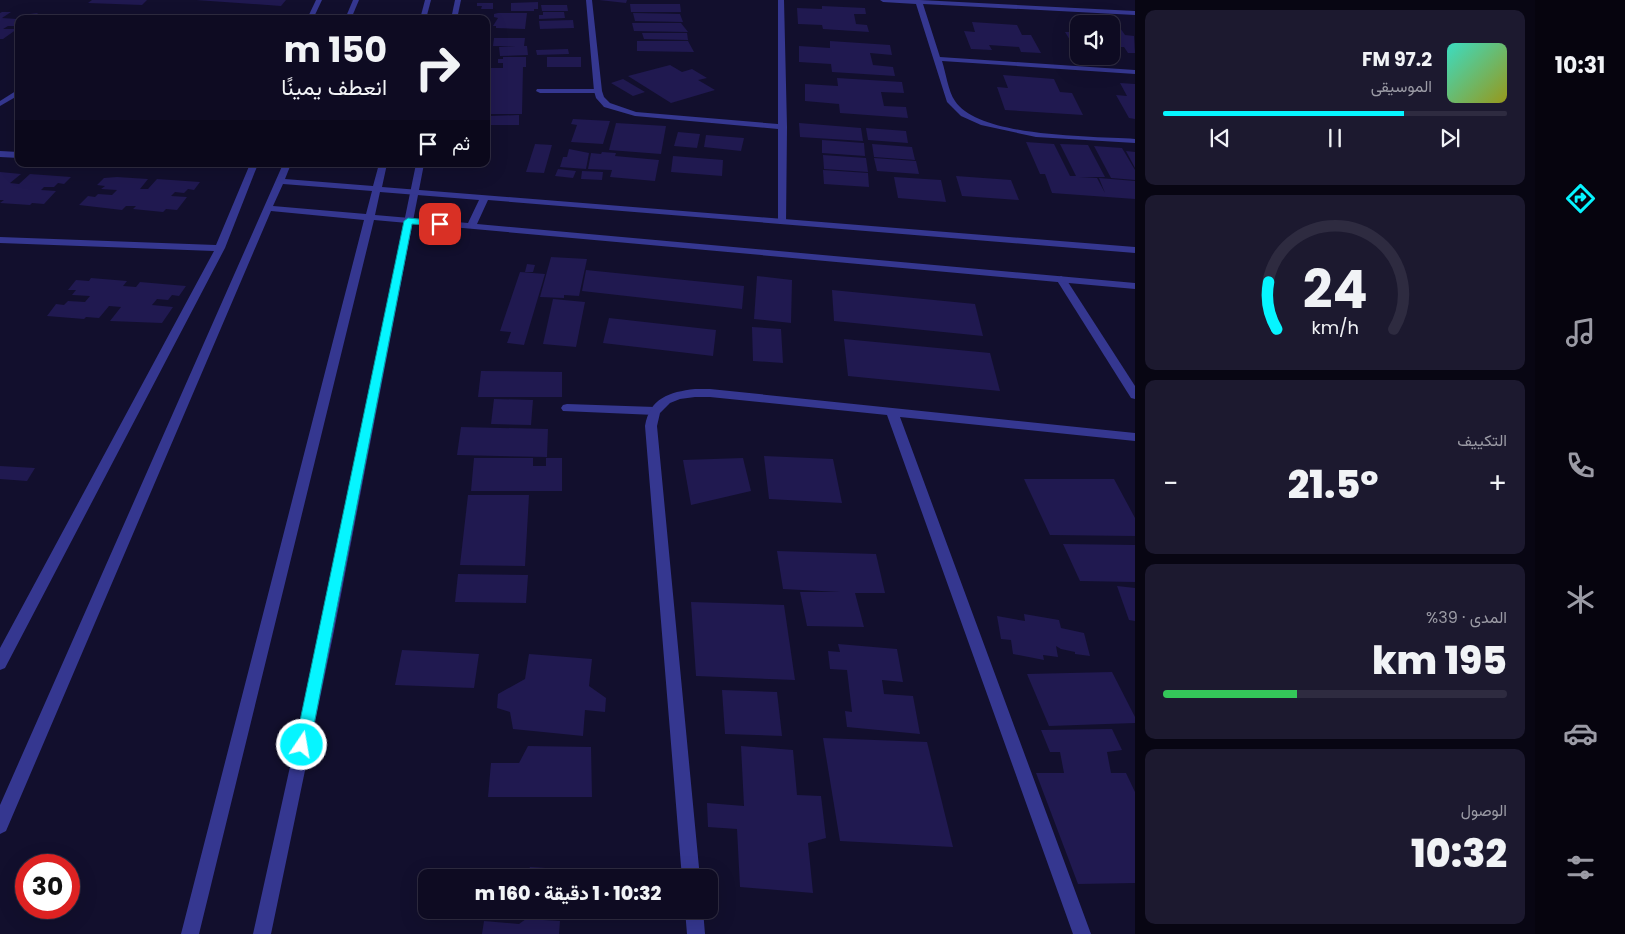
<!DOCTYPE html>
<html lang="ar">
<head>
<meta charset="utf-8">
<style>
	body { margin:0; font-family:Poppins,Vazirmatn,sans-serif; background:#1c192f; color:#f1f3f6; direction:rtl; height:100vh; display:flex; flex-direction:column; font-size:19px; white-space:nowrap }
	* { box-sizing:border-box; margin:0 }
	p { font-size:16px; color:#9b9ba5 }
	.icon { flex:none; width:28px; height:28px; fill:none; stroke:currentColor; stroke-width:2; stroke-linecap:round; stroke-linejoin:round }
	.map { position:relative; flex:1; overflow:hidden; direction:ltr }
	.panel { display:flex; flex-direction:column; gap:10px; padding:10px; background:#080613; width:400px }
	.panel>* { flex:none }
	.guide { position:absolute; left:15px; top:15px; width:475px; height:152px; border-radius:10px; box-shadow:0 5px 20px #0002,0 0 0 1px #2e2b40; direction:rtl; background:#0e0b22; color:#f1f3f6; overflow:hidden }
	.buttons { position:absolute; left:1070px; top:15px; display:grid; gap:10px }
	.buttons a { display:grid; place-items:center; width:50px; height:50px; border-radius:10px; background:#0e0b22; box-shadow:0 5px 20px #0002,0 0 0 1px #2e2b40; font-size:25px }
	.speed { position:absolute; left:15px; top:854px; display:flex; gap:10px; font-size:25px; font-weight:700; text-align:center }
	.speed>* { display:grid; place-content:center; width:65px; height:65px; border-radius:50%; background:#0e0b22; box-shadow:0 5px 20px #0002,0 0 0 1px #2e2b40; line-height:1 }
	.speed .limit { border:8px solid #d22; background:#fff; color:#111 }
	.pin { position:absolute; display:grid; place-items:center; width:42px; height:42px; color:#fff; margin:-21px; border-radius:10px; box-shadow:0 2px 8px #0006 }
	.me { position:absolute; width:55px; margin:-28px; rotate:12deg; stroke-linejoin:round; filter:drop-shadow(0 0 4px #0008) }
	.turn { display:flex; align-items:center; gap:18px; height:105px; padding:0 20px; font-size:22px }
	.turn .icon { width:65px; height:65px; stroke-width:2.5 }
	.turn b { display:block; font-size:35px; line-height:42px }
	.then { display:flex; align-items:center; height:48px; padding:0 20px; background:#0003; gap:10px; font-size:19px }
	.big { font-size:38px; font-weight:800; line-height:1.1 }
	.panel .widget { flex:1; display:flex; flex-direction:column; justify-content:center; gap:8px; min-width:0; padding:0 18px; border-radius:10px; background:#1c192f }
	.panel .dial { align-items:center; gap:0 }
	.dial svg { height:130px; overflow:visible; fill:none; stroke:#2e2b40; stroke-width:7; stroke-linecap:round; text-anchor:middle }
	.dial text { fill:#f1f3f6; stroke:none }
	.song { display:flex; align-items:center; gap:15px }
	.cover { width:60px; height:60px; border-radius:8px; background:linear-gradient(135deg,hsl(170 70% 55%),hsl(60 70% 35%)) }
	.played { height:5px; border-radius:2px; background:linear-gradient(90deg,#06f5ff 70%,#2e2b40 70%) }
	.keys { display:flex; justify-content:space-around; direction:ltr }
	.heat { display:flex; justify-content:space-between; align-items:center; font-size:28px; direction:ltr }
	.charge { height:8px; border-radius:4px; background:linear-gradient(90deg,#34c759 39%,#2e2b40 0) }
	.trip { position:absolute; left:418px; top:869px; width:300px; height:50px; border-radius:10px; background:#0e0b22; box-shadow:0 5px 20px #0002,0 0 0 1px #2e2b40; font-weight:800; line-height:50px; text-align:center; direction:rtl }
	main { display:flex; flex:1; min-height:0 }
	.dock { display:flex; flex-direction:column; width:90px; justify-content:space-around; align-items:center; background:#06040e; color:#9b9ba5 }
	.dock .icon { width:35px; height:35px }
	.dock .current { color:#06f5ff }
	.dock b { font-size:22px; color:#f1f3f6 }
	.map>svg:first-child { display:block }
</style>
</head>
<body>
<main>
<nav class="dock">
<b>10:31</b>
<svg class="icon current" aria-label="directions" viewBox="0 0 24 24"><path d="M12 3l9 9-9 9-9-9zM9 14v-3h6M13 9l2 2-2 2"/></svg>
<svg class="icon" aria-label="music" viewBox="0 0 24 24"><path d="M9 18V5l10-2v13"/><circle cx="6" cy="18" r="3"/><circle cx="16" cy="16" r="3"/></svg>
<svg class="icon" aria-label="phone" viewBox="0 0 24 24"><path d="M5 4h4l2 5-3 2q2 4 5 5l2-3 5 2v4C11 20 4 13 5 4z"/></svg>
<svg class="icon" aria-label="climate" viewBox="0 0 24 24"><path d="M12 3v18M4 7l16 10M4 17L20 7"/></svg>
<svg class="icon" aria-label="car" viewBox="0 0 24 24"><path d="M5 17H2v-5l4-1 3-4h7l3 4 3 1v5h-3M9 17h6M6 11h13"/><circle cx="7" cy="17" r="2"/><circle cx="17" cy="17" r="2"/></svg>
<svg class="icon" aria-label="filters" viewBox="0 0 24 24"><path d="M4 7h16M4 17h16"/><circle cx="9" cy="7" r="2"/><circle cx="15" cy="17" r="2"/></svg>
</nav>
<section class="panel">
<div class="widget">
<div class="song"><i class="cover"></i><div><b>97.2 FM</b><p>الموسيقى</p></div></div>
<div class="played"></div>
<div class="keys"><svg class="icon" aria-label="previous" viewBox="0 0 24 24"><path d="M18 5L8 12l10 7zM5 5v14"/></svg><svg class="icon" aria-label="pause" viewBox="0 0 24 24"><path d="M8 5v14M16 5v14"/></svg><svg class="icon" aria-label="next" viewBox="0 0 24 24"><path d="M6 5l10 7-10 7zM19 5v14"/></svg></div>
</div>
<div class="widget dial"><svg viewBox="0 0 100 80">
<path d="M14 69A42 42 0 1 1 86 69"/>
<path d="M14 69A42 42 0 0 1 9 40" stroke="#06f5ff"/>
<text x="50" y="56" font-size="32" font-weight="700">24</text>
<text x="50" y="72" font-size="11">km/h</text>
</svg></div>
<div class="widget"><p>التكييف</p>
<div class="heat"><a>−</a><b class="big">21.5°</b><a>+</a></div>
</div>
<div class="widget"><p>المدى · 39%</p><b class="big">195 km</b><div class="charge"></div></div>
<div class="widget"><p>الوصول</p><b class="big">10:32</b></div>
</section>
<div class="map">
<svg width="1135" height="934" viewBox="0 0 1135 934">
	<rect width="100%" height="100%" fill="#120f2d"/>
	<!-- building -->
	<g fill="#201950">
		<polygon points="92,0 147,0 142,5 88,3"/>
		<polygon points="196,0 286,0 281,6"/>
		<polygon points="599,0 627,0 626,3"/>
		<polygon points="538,2 538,9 534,9 534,11 511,11 511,3"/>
		<polygon points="477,3 493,3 493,9 481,9 482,6 477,6"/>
		<polygon points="630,4 680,4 681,12 631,12"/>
		<polygon points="541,5 567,5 568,11 542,11"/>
		<polygon points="822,6 865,8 866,14 854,14 856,24 867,25 869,32 823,29 822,25 798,24 797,8 822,9"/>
		<polygon points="2,12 11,12 2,18 17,19 22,15 38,13 32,19 19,19 19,26 8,26 3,29 17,29 3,39 0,39 0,13"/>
		<polygon points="543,12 564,12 565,18 539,19 539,15 543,15"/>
		<polygon points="498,13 527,13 525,29 496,28 496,26 493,26 498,18 494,17 494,14"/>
		<polygon points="633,13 680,14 683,22 635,21"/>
		<polygon points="573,20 574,28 540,29 539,21"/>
		<polygon points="972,22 1017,25 1022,35 1031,35 1041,53 1021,52 1019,47 989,45 992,50 971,49 964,31 975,32"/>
		<polygon points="632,23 681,23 688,32 634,31"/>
		<polygon points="1072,23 1079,23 1079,50 1076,50 1065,32 1078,32"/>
		<polygon points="1111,25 1118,25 1125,35 1134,36 1135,53 1128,53 1124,47 1111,47"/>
		<polygon points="642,33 687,33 688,40 644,39"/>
		<polygon points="494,38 525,38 524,46 527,46 528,55 500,56 499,47 516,46 493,46"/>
		<polygon points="637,41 688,41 694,52 637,51"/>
		<polygon points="830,41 890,45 892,55 870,53 873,65 893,67 895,76 832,72 831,64 799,62 799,46 830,48"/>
		<polygon points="568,49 569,54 537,55 536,50"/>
		<polygon points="503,57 526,57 526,67 523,67 522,114 486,114 488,100 486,100 486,94 488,94 489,86 486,86 486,82 489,82 490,75 487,75 487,71 490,71 491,68 503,68 503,63 498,63 498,59 503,59"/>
		<rect x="547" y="57" width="34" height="10"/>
		<polygon points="670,65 682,72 692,69 707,78 698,80 715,90 671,103 628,76"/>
		<polygon points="1003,75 1054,79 1060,92 1072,93 1083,115 1005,110 997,87 1008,88"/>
		<polygon points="837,78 902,82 904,93 881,92 884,106 906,107 908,118 840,113 839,104 805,101 805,84 838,86"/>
		<polygon points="623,79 645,92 633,96 611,83"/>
		<polygon points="1120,83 1135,84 1135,119 1129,118 1116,95 1127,96"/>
		<polygon points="519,115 519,125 489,125 490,116"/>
		<polygon points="573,119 610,121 603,144 571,142 577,125 571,124"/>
		<polygon points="616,123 666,126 661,154 609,150"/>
		<polygon points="799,123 861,128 863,141 800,137"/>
		<polygon points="866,128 906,131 908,143 868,140"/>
		<polygon points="678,132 700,134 697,148 674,146"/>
		<polygon points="706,135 744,138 741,151 704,147"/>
		<polygon points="822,140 864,143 865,156 822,153"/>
		<polygon points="1026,142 1054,144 1070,176 1076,176 1060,144 1088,145 1105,177 1079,177 1097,178 1105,193 1099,178 1135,181 1135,199 1052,193 1045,174 1040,174"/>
		<polygon points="535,144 552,145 544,173 526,172"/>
		<polygon points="872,144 912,147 915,160 874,157"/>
		<polygon points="1094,146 1122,148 1135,170 1135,180 1111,178"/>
		<polygon points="569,149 589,153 586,169 560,167 563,157 567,157"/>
		<polygon points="1126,151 1135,152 1135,168"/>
		<polygon points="602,152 616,153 615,156 659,160 655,181 610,177 612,170 588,169 591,153 601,154"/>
		<polygon points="823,155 866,158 868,172 824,169"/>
		<polygon points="673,156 723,160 722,176 671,172"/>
		<polygon points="874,158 916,161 919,174 877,171"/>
		<polygon points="558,169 576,171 573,178 555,176"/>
		<polygon points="823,170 868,173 869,187 824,184"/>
		<polygon points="582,171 603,172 602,180 581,179"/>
		<polygon points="0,172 21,174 10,183 19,184 30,174 71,177 64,184 58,183 54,187 44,187 41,190 56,191 44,204 32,203 30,205 0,203 4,200 0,200"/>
		<polygon points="956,176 1011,180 1019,200 962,196"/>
		<polygon points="117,177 148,179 140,189 148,189 157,179 200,182 194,190 188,189 184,193 175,192 171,196 187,197 177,210 166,209 163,212 133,209 136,206 126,206 122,210 79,205 88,196 95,197 98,194 112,195 117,190 101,189 105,186 97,185 104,178"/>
		<polygon points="894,177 941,180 946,202 898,198"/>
		<polygon points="551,257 587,259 579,296 564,295 564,298 540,297"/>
		<polygon points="527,264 535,265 533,272 525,272"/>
		<polygon points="586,270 744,286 742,309 582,291"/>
		<polygon points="520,272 545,274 524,345 507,343 511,332 500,331"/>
		<polygon points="757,276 792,280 791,323 754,319"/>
		<polygon points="91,278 127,281 123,286 136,287 140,282 186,286 179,296 172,295 168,300 157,299 152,305 173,307 162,323 110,321 121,307 109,306 99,318 86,317 84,319 47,316 56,304 64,305 68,301 85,302 90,296 72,295 76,290 68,290 76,280 89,281"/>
		<polygon points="832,290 975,304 983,336 834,321"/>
		<polygon points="553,299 585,302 576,347 543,344"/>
		<polygon points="609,318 716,330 713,356 603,343"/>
		<polygon points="752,327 781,329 783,363 753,361"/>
		<polygon points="844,339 990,353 1000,391 848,376"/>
		<polygon points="481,371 562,372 562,397 478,397"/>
		<polygon points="494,399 533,400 531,425 491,424"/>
		<polygon points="461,427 548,429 547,457 457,455"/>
		<polygon points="764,456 833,459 842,503 769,499"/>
		<polygon points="474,458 533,458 533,466 546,466 546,458 562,458 562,491 471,491"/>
		<polygon points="743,458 751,491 691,505 683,460"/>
		<polygon points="0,466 35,468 27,481 0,479"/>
		<polygon points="1024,479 1114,479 1135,518 1135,536 1050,535"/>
		<polygon points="468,495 529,495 525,566 460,565"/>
		<polygon points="1063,544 1135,545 1135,582 1080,581"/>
		<polygon points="777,551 876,554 885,593 855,593 864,627 807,626 800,592 840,592 783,589"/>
		<polygon points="458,574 528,575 526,603 455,602"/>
		<polygon points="1117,586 1135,588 1135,621 1129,620"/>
		<polygon points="691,602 784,605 795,680 696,676"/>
		<polygon points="1024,614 1059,620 1061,628 1084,633 1090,656 1075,654 1075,652 1061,649 1056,646 1058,657 1043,655 1044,660 1013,654 1011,640 1001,639 997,616 1025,621"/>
		<polygon points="838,644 897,649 903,682 882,680 884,694 913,696 920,734 847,727 845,711 852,712 847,670 830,669 828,651 840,652"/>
		<polygon points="402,650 479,654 474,688 395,685"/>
		<polygon points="529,654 592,659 589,686 606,698 605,712 585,710 583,736 513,729 510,712 497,708 498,694 525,679"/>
		<polygon points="1112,672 1135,717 1135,723 1049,726 1027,674"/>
		<polygon points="722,690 777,692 782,736 725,734"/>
		<polygon points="1112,729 1122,750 1107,752 1111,773 1126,773 1135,792 1135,883 1078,884 1036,773 1064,773 1060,752 1050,752 1041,730"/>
		<polygon points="823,738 927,742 953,847 840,841"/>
		<polygon points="528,746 591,747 592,797 488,797 491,763 519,763"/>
		<polygon points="741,746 793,750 797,795 821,796 826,838 808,843 813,893 740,887 737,829 708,827 707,803 744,806"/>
		<polygon points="530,867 594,871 594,878 525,878"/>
		<polygon points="505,910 593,910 592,919 505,913"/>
		<polygon points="526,919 560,921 559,934 482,934 484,921 519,924"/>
	</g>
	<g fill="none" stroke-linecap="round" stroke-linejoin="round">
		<!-- service -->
		<g fill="#353790" fill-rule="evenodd">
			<polygon points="537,89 598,89 602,91 598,93 540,93 536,91"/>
			<polygon points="567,404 655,407 661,411 655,415 563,411 561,408 563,405"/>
		</g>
		<!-- minor -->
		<g fill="#353790" fill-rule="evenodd">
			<polygon points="316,0 322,0 313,19 307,19"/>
			<polygon points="455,0 461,0 457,19 451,19"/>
			<polygon points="586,0 592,0 602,91 604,97 610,103 636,112 778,124 778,0 784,0 787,127 786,224 780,224 778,222 778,129 635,116 604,107 596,98 594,91"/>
			<path d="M880 0H920L1135 11V15L923 4 940 57 1135 70V74L942 61C946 73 948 91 955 101 979 138 1094 136 1135 139V143L1036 137 981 125 961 116 947 102 916 4 883 2Z"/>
			<polygon points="19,89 19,95 0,106 0,101"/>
			<polygon points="0,151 19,152 19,158 0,157"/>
			<polygon points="250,164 258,164 225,248 5,668 0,670 0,648 214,251 0,243 0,237 216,245"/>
			<polygon points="416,164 424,164 334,631 271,934 253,934 320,631"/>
			<polygon points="1061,276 1066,279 1135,386 1135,399 1131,398 1056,279"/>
			<path d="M695 389H710L1135 433V441L900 417 1091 934H1073L887 415 710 397H695L680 399 670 403 660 413 657 426 700 878H682L645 426C650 398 669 392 695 389Z"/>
			<polygon points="685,910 703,910 705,934 687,934"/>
		</g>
		<!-- tertiary -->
		<g fill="#353790" fill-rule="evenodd">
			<polygon points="353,0 359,0 351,19 345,19"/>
			<polygon points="425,0 431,0 426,19 420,19"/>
			<path d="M283 164H291L285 179 373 186 379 164H387L382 187 1135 247V253L488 200 477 224 1135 283V289L374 220 199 934H181L364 220 271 211 6 831 0 834V805ZM283 184 372 191 366 214 273 206ZM380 192 479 200 468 223 375 215Z"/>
		</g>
	</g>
	<!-- route -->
	<polygon fill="#06f5ff" stroke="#049fa6" points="408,218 440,221 444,224 440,226 412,224 310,745 308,749 302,751 297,749 295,745 404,221"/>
</svg>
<div class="buttons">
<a><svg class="icon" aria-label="sound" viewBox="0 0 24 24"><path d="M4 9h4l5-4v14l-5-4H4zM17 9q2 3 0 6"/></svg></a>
</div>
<div class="speed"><div class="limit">30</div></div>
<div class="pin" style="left:440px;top:224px;background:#d93025"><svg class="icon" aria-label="arrive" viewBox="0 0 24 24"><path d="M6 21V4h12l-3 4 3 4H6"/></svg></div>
<svg class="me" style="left:302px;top:745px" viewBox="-20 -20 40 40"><circle r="17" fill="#06f5ff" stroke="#fff" stroke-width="3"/><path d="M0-11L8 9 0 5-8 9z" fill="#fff"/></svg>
<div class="trip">10:32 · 1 دقيقة · 160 m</div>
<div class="guide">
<div class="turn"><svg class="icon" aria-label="right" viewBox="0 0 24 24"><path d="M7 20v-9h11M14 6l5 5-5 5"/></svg><div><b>150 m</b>انعطف يمينًا</div></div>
<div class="then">ثم<svg class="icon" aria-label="arrive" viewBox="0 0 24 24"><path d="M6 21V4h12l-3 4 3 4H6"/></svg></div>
</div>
</div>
</main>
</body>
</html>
